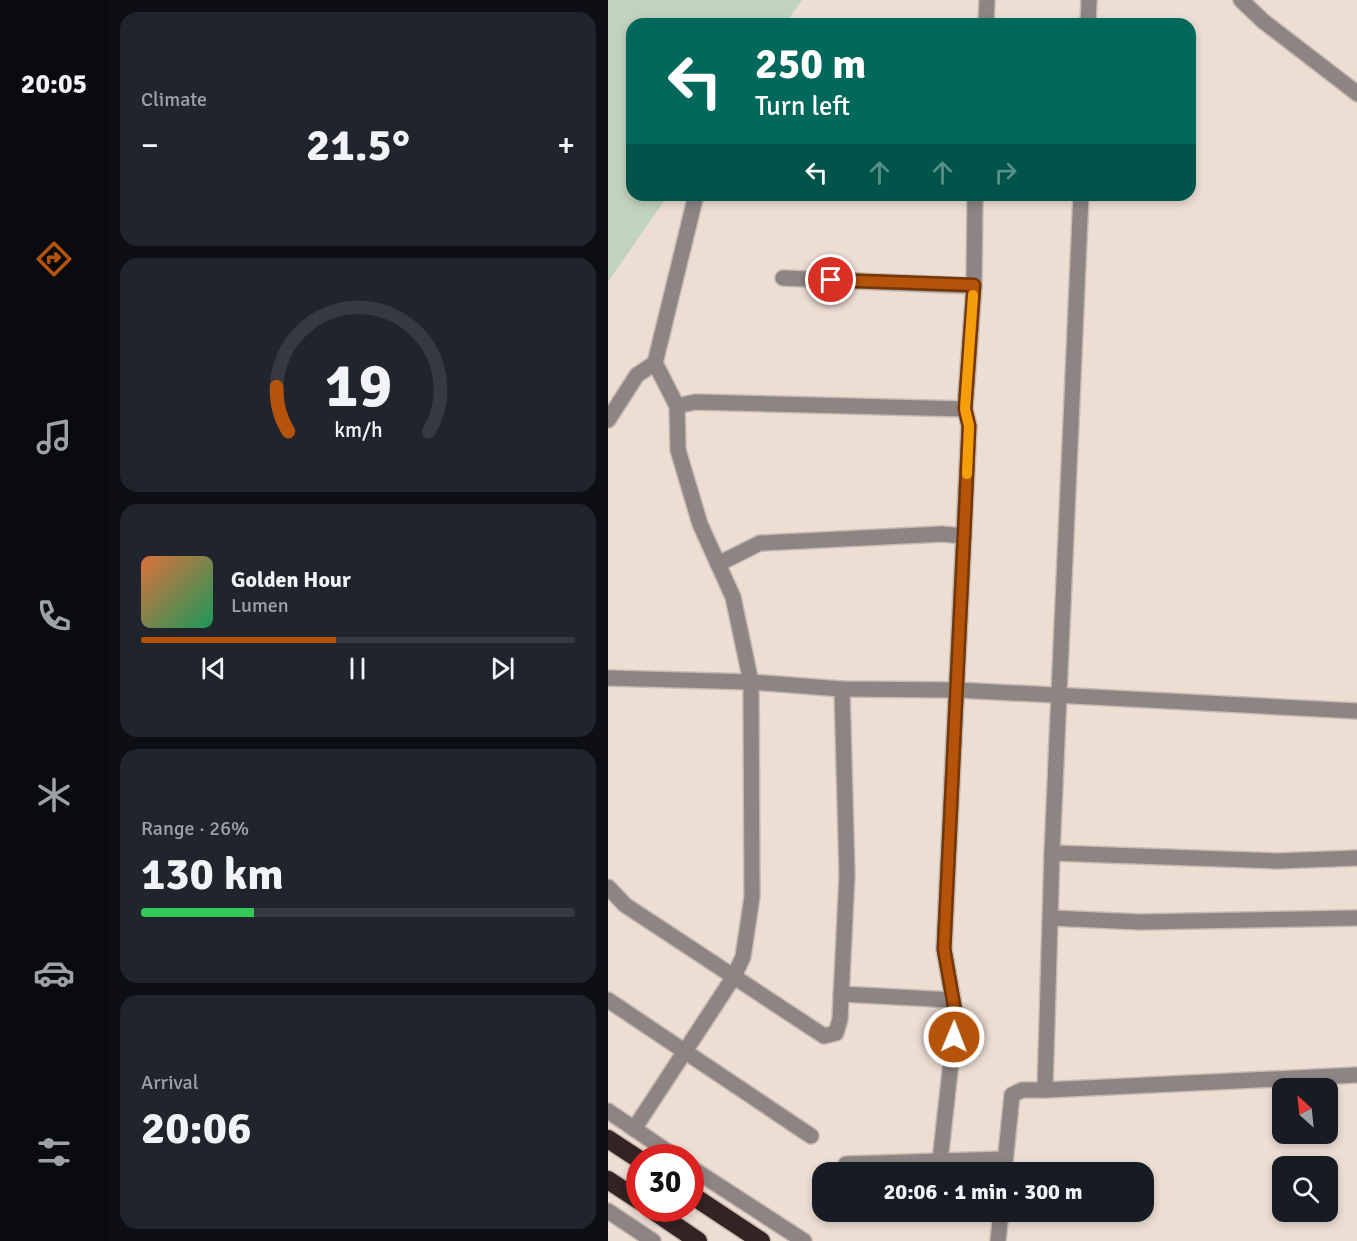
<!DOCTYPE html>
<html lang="en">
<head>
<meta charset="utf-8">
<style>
	body { margin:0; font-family:Signika,sans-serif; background:#20242c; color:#f1f3f6; height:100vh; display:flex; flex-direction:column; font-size:22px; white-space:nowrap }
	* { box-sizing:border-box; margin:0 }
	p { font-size:20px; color:#9ea1a6 }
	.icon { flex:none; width:33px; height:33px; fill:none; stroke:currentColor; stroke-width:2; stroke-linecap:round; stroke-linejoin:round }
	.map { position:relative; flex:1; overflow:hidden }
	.panel { display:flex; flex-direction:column; gap:12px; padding:12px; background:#0d0f14; width:500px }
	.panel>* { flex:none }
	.guide { position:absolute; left:18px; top:18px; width:570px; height:183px; border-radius:18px; box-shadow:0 3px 9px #0003; background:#00695c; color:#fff; overflow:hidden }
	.needle { width:39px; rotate:333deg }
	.buttons { position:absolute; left:664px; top:1078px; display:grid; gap:12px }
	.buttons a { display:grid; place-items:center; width:66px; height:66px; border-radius:12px; background:#171b24; box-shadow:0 3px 9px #0003; font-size:30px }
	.speed { position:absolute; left:18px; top:1144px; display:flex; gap:12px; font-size:30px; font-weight:700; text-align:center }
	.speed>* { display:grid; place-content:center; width:78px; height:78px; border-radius:50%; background:#171b24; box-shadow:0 3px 9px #0003; line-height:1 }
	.speed .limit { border:9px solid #d22; background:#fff; color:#111 }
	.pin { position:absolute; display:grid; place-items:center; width:51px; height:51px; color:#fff; margin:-26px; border:3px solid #fff; border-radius:50%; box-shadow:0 2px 6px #0007 }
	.me { position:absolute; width:66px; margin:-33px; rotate:1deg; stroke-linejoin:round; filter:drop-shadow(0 0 4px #0008) }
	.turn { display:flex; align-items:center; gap:21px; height:126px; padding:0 30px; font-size:27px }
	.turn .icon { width:78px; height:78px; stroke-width:2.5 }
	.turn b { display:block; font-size:42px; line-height:51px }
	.lanes { display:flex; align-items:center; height:57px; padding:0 30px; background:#0003; justify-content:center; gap:30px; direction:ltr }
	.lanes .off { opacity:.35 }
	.big { font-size:45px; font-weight:700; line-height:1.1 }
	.panel .widget { flex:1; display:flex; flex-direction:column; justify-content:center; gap:9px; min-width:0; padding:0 21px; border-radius:18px; background:#20242c }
	.panel .dial { align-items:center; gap:0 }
	.dial svg { height:156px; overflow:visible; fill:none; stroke:#363941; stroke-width:7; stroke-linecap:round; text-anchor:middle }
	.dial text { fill:#f1f3f6; stroke:none }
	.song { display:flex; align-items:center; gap:18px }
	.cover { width:72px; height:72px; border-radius:9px; background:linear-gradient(135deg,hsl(20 70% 55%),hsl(150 70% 35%)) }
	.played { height:6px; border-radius:3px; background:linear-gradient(90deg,#b45309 45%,#363941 45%) }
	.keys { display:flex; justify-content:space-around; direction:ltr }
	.heat { display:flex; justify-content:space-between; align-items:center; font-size:33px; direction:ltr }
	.charge { height:9px; border-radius:4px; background:linear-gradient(90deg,#34c759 26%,#363941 0) }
	.trip { position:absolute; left:204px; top:1162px; width:342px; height:60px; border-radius:18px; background:#171b24; box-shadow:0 3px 9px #0003; font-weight:700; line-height:60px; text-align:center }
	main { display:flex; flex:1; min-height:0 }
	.tab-bar { display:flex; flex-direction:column; width:108px; justify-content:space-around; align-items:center; background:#090b0e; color:#9ea1a6 }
	.tab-bar .icon { width:42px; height:42px }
	.tab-bar .active { color:#b45309 }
	.tab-bar b { font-size:27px; color:#f1f3f6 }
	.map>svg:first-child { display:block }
</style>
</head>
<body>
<main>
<nav class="tab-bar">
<b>20:05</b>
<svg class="icon active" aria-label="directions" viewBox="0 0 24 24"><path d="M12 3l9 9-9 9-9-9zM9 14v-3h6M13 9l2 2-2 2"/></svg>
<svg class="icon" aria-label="music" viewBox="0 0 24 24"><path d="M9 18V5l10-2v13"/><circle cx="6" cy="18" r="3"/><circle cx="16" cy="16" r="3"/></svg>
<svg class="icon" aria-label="phone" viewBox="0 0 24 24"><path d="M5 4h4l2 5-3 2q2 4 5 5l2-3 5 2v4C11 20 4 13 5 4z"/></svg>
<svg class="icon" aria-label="climate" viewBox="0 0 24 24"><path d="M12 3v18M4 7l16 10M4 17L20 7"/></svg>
<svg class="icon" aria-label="car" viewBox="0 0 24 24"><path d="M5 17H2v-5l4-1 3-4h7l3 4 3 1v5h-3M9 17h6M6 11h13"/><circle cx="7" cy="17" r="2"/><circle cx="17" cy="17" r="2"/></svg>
<svg class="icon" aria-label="filters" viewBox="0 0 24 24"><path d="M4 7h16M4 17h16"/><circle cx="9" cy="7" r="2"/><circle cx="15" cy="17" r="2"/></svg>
</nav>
<section class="panel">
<div class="widget"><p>Climate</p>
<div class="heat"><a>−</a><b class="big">21.5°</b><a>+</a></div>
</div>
<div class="widget dial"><svg viewBox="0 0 100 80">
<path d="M14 69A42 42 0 1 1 86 69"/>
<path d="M14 69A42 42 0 0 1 8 46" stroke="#b45309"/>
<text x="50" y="56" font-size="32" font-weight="700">19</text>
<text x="50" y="72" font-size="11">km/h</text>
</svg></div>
<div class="widget">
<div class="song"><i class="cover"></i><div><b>Golden Hour</b><p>Lumen</p></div></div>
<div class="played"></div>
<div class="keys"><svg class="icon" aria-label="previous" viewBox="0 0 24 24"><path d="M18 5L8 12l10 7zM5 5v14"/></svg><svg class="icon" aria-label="pause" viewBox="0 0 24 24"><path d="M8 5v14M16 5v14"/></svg><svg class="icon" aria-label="next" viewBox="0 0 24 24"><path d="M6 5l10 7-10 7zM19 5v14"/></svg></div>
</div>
<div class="widget"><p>Range · 26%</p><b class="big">130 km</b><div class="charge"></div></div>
<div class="widget"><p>Arrival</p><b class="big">20:06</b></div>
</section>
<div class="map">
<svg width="750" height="1241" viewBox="0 0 750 1241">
	<rect width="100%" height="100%" fill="#edded4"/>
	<!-- green -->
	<polygon fill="#c1d2bd" points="0,0 194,0 177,24 24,24 24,195 60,195 0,282"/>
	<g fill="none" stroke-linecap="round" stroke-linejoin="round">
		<!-- minor casing -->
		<g stroke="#c7bab1" stroke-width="18">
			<g id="minor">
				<polyline points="633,0 655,21 750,94"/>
				<polyline points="378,24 379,0"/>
				<polyline points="480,24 481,0"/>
				<polyline points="473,195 444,853 437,1090 750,1075"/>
				<polyline points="175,278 366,286"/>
				<polyline points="69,406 87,402 357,409"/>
				<polyline points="0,420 29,375 47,363"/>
				<polyline points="110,564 152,543 334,534 356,536"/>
				<polyline points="0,678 143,682 234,689 349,690 750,711"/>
				<polyline points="444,853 669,861 750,858"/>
				<polyline points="0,887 17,905 216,1036 228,1033 232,1019 239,875 234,689"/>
				<polyline points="443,918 532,922 750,918"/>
				<polyline points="233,994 345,1000"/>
				<polyline points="0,1000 203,1136"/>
				<polyline points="0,1111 69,1158"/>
				<polyline points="26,1129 125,978 135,957 144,897 143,682 125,597 92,524 70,450 69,406 47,363 88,195"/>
				<polyline points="332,1161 348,1017 336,949 361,426 357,409 366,286 367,195"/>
				<polyline points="238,1164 397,1159"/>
				<polyline points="82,1167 196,1241"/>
				<polyline points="396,1173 404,1095 414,1090 437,1090"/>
				<polyline points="0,1211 45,1241"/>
				<polyline points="390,1241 393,1212"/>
			</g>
		</g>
		<!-- highway casing -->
		<g stroke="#c7bab1" stroke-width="21">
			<g id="highway">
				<polyline points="0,1139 32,1160"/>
				<polyline points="0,1180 32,1201"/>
				<polyline points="82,1194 153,1241"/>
				<polyline points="43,1209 90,1241"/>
			</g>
		</g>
		<!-- minor -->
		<use href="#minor" stroke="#8d8584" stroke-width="15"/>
		<!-- highway -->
		<use href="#highway" stroke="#312422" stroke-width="18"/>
	</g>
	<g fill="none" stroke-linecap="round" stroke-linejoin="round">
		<!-- route casing -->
		<g stroke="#753606" stroke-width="15">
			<polyline id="route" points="223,280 366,285 357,409 361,426 357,514 336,949 348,1017 346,1037"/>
		</g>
		<!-- route -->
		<use href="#route" stroke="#b45309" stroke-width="10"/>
		<!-- slow -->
		<polyline stroke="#f59e0b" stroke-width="10" points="359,474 361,426 357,409 365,295"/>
	</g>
</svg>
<div class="buttons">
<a><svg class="needle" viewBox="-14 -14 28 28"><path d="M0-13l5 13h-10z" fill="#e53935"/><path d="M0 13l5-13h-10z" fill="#9ea1a6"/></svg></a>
<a><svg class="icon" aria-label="search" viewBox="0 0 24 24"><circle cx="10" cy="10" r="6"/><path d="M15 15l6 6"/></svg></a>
</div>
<div class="speed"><div class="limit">30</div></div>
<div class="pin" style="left:223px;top:280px;background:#d93025"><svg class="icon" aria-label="arrive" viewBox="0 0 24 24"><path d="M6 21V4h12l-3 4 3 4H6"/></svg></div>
<svg class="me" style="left:346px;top:1037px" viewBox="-20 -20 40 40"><circle r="17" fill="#b45309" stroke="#fff" stroke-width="3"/><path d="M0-11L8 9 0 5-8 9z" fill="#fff"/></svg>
<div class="trip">20:06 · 1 min · 300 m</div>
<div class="guide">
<div class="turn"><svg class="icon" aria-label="left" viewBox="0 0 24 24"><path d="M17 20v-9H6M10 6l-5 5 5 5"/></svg><div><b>250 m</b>Turn left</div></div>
<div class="lanes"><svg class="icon" aria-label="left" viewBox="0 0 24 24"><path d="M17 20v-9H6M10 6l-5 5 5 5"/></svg><svg class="icon off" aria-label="ahead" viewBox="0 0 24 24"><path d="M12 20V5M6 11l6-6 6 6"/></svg><svg class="icon off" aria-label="ahead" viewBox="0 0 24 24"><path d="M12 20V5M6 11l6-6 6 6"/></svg><svg class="icon off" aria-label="right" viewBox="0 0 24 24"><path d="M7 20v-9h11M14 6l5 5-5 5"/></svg></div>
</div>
</div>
</main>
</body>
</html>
